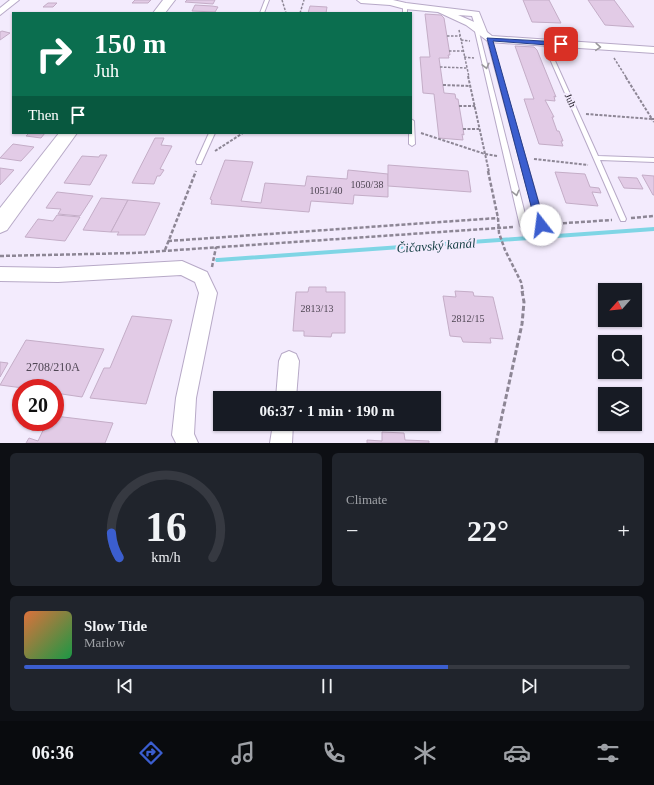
<!DOCTYPE html>
<html lang="en">
<head>
<meta charset="utf-8">
<style>
	body { margin:0; font-family:Georgia,serif; background:#20242c; color:#f1f3f6; height:100vh; display:flex; flex-direction:column; font-size:15px; white-space:nowrap }
	* { box-sizing:border-box; margin:0 }
	p { font-size:13px; color:#9ea1a6 }
	.icon { flex:none; width:22px; height:22px; fill:none; stroke:currentColor; stroke-width:2; stroke-linecap:round; stroke-linejoin:round }
	.map { position:relative; height:443px; overflow:hidden }
	.side { display:flex; flex-direction:column; gap:10px; padding:10px; background:#0d0f14; flex:1 }
	.side>* { flex:none }
	.banner { position:absolute; left:12px; top:12px; width:400px; height:122px; border-radius:0px; box-shadow:0 1px 3px #0004; background:#0b6e4f; color:#fff; overflow:hidden }
	.needle { width:26px; rotate:243deg }
	.tools { position:absolute; left:598px; top:283px; display:grid; gap:8px }
	.tools a { display:grid; place-items:center; width:44px; height:44px; border-radius:0px; background:#171b24; box-shadow:0 1px 3px #0004; font-size:20px }
	.speed { position:absolute; left:12px; top:379px; display:flex; gap:8px; font-size:20px; font-weight:700; text-align:center }
	.speed>* { display:grid; place-content:center; width:52px; height:52px; border-radius:50%; background:#171b24; box-shadow:0 1px 3px #0004; line-height:1 }
	.speed .limit { border:6px solid #d22; background:#fff; color:#111 }
	.pin { position:absolute; display:grid; place-items:center; width:34px; height:34px; color:#fff; margin:-17px; border-radius:8px; box-shadow:0 2px 6px #0006 }
	.me { position:absolute; width:44px; margin:-22px; rotate:345deg; stroke-linejoin:round; filter:drop-shadow(0 0 3px #0008) }
	.turn { display:flex; align-items:center; gap:14px; height:84px; padding:0 16px; font-size:18px }
	.turn .icon { width:52px; height:52px; stroke-width:2.5 }
	.turn b { display:block; font-size:28px; line-height:34px }
	.then { display:flex; align-items:center; height:38px; padding:0 16px; background:#0003; gap:8px; font-size:15px }
	.big { font-size:30px; font-weight:800; line-height:1.1 }
	.side .widget { flex:1; display:flex; flex-direction:column; justify-content:center; gap:6px; min-width:0; padding:0 14px; border-radius:6px; background:#20242c }
	.side .dial { align-items:center; gap:0 }
	.dial svg { height:104px; overflow:visible; fill:none; stroke:#363941; stroke-width:7; stroke-linecap:round; text-anchor:middle }
	.dial text { fill:#f1f3f6; stroke:none }
	.song { display:flex; align-items:center; gap:12px }
	.cover { width:48px; height:48px; border-radius:6px; background:linear-gradient(135deg,hsl(20 70% 55%),hsl(140 70% 35%)) }
	.played { height:4px; border-radius:2px; background:linear-gradient(90deg,#3b5ecf 70%,#363941 70%) }
	.keys { display:flex; justify-content:space-around; direction:ltr }
	.heat { display:flex; justify-content:space-between; align-items:center; font-size:22px; direction:ltr }
	.side .tiles { flex:1; display:grid; gap:10px; grid-template-columns:1fr 1fr }
	.widget:last-child { grid-column:span 2 }
	.trip { position:absolute; left:213px; top:391px; width:228px; height:40px; border-radius:0px; background:#171b24; box-shadow:0 1px 3px #0004; font-weight:800; line-height:40px; text-align:center }
	.dock { display:flex; height:64px; justify-content:space-around; align-items:center; background:#090b0e; color:#9ea1a6 }
	.dock .icon { width:28px; height:28px }
	.dock .on { color:#3b5ecf }
	.dock b { font-size:18px; color:#f1f3f6 }
	.map>svg:first-child { display:block }
</style>
</head>
<body>
<div class="map">
<svg width="654" height="443" viewBox="0 0 654 443">
	<rect width="100%" height="100%" fill="#f3ebfd"/>
	<g fill="none" stroke-linecap="round" stroke-linejoin="round">
		<!-- stream -->
		<polygon fill="#7fd5e5" fill-rule="evenodd" points="654,227 654,231 218,262 216,262 215,260 216,258 218,258"/>
	</g>
	<!-- building -->
	<g fill="#e2cbe6" stroke="#c4adc7">
		<polygon points="135,0 151,0 148,3 132,3"/>
		<polygon points="187,0 215,0 213,4 185,2"/>
		<polygon points="523,0 549,0 561,23 532,22"/>
		<polygon points="588,0 614,0 634,27 605,25"/>
		<polygon points="48,3 57,3 53,7 43,7"/>
		<polygon points="195,5 212,6 218,7 215,12 192,11"/>
		<polygon points="310,6 327,7 326,13 308,13"/>
		<polygon points="425,14 441,15 444,18 450,55 448,55 449,58 439,58 444,93 455,94 456,99 458,99 464,135 462,134 463,140 439,138 434,94 423,93 420,57 430,57"/>
		<polygon points="2,31 10,33 0,40 0,32"/>
		<polygon points="515,46 534,47 537,50 556,97 554,96 555,101 545,100 554,117 552,117 557,131 559,131 563,141 561,141 563,146 539,144 524,99 534,99"/>
		<polygon points="29,133 45,133 41,138 26,136"/>
		<polygon points="155,138 164,138 161,145 172,146 160,169 164,170 160,176 157,176 154,184 132,183"/>
		<polygon points="13,144 34,147 21,161 0,158"/>
		<polygon points="100,155 107,155 90,185 64,183 82,156 99,157"/>
		<polygon points="225,160 253,162 241,201 261,203 265,183 305,186 307,176 347,179 348,170 388,174 388,197 354,195 353,204 311,201 309,212 211,204 212,200 210,199"/>
		<polygon points="388,165 468,171 471,192 388,186"/>
		<polygon points="0,168 14,170 0,185"/>
		<polygon points="555,172 585,174 590,187 599,188 601,193 592,192 598,206 566,203"/>
		<polygon points="642,175 654,176 654,195 653,195"/>
		<polygon points="618,177 637,178 643,189 624,188"/>
		<polygon points="57,192 93,196 80,216 58,214 61,209 46,208"/>
		<polygon points="101,198 128,200 111,232 83,230"/>
		<polygon points="128,200 160,203 145,235 117,235 119,232 111,232"/>
		<polygon points="57,215 80,217 65,241 25,237 38,219 53,221"/>
		<polygon points="309,287 326,287 326,292 345,292 345,333 332,333 331,337 304,336 304,331 293,331 296,292 308,292"/>
		<polygon points="455,291 473,292 474,296 493,297 503,339 490,338 491,343 463,342 461,337 450,336 443,296 456,297"/>
		<polygon points="132,316 172,320 146,404 90,398 104,368 110,368"/>
		<polygon points="26,340 104,349 82,397 55,393 55,388 23,388 0,385"/>
		<polygon points="0,362 8,363 0,377"/>
		<polygon points="55,416 113,423 105,443 26,443 29,438 38,441 47,422 55,422"/>
		<polygon points="382,432 404,433 405,440 429,441 429,443 367,443 367,440 382,441"/>
	</g>
	<g fill="none" stroke-linecap="round" stroke-linejoin="round">
		<!-- lane casing -->
		<g stroke="#b7a9c7" stroke-width="2">
			<g id="lane">
				<polygon points="265,0 269,0 264,13 260,13"/>
				<polygon points="405,5 407,6 407,13 403,13 403,6"/>
				<polygon points="474,27 478,28 528,226 526,228 522,228 520,226"/>
				<polygon points="487,38 491,39 545,225 543,227 539,227 537,225 487,39"/>
				<polygon points="543,42 547,43 598,156 654,158 654,162 600,160 626,219 625,221 621,221 620,219 543,43"/>
				<polygon points="411,119 414,121 415,144 412,146 409,144 409,133 411,133"/>
				<polygon points="209,133 215,133 201,164 197,164 196,162"/>
			</g>
		</g>
		<!-- street casing -->
		<g stroke="#b7a9c7" stroke-width="2">
			<g id="street">
				<polygon points="10,0 19,0 0,15 0,8"/>
				<path d="M357 0H393L406 3 479 12 487 32 492 36 654 47V53L489 42 466 25 438 12 405 9 390 5 361 3ZM458 15 472 16 474 22 472 21Z"/>
				<polygon points="182,261 207,272 217,293 196,398 194,434 198,443 176,443 172,435 176,398 199,293 195,282 181,275 58,282 0,281 0,267 58,268"/>
				<polygon points="289,351 296,354 299,361 296,398 276,398 279,361 282,354"/>
				<polygon points="273,424 293,424 292,443 270,443"/>
			</g>
		</g>
		<!-- secondary casing -->
		<g stroke="#b7a9c7" stroke-width="2">
			<g id="secondary">
				<polygon points="163,0 175,0 165,13 153,13"/>
				<polygon points="59,133 77,133 7,230 0,233 0,208"/>
			</g>
		</g>
		<!-- path-far3 -->
		<g stroke="#8d8695" stroke-width="1.5" stroke-dasharray="2.5 1.5" stroke-linecap="butt">
			<polyline points="282,0 286,13"/>
			<polyline points="300,13 304,0"/>
			<polyline points="459,30 469,77"/>
			<polyline points="447,36 460,36"/>
			<polyline points="461,40 470,41"/>
			<polyline points="449,51 463,51"/>
			<polyline points="464,57 474,58"/>
			<polyline points="614,58 626,77"/>
			<polyline points="440,67 467,68"/>
		</g>
		<!-- path-far2 -->
		<g stroke="#8d8695" stroke-width="2" stroke-dasharray="3 1.5" stroke-linecap="butt">
			<polyline points="468,76 489,172"/>
			<polyline points="443,85 471,86"/>
			<polyline points="459,106 475,106"/>
			<polyline points="586,114 652,119 625,76"/>
			<polyline points="654,119 652,119 654,122"/>
			<polyline points="463,129 479,129"/>
			<polyline points="421,133 485,154 497,156"/>
			<polyline points="215,151 243,133"/>
			<polyline points="534,159 588,165"/>
		</g>
		<!-- path-far1 -->
		<g stroke="#8d8695" stroke-width="2.5" stroke-dasharray="4 2" stroke-linecap="butt">
			<polyline points="488,171 498,218 499,233 505,250 521,282 523,292"/>
			<polyline points="631,218 654,216"/>
			<polyline points="551,224 612,220"/>
			<polyline points="168,241 498,218"/>
			<polyline points="165,250 196,171"/>
			<polyline points="0,256 134,253 513,227"/>
			<polyline points="212,267 216,247"/>
		</g>
		<!-- path -->
		<polyline stroke="#8d8695" stroke-width="3" stroke-dasharray="5 2.5" stroke-linecap="butt" points="496,443 522,324 524,302 522,291"/>
		<!-- lane -->
		<use href="#lane" fill="#fff" fill-rule="evenodd"/>
		<!-- street -->
		<use href="#street" fill="#fff" fill-rule="evenodd"/>
		<!-- secondary -->
		<use href="#secondary" fill="#fff" fill-rule="evenodd"/>
	</g>
	<!-- one-way arrows -->
	<defs><path id="oneway-chevron" d="M-2-3.5L2.5 0L-2 3.5" fill="none" stroke-width="1.6" stroke-linecap="round" stroke-linejoin="round"/></defs>
	<g stroke="#9a989c">
		<use href="#oneway-chevron" transform="translate(598 47) rotate(4)"/>
		<use href="#oneway-chevron" transform="translate(486 66) rotate(76)"/>
		<use href="#oneway-chevron" transform="translate(516 193) rotate(76)"/>
	</g>
	<!-- route -->
	<polygon fill="#3b5ecf" stroke="#263d87" points="487,38 561,42 564,44 561,46 493,41 545,225 541,229 536,225"/>
	<g text-anchor="middle" stroke-width="4" stroke-linejoin="round" paint-order="stroke">
		<!-- far-street labels -->
		<g font-size="10" fill="#1e1924" stroke="#f3ebfd">
			<text transform="translate(571 100) rotate(66)" y="4">Juh</text>
		</g>
		<!-- number labels -->
		<g font-size="10" fill="#4f4654">
			<text x="367" y="188">1050/38</text>
			<text x="326" y="194">1051/40</text>
			<text x="317" y="312">2813/13</text>
			<text x="468" y="322">2812/15</text>
		</g>
		<!-- near-number labels -->
		<g font-size="12" fill="#4f4654">
			<text x="53" y="371">2708/210A</text>
		</g>
		<!-- water labels -->
		<g font-size="13" font-style="italic" fill="#184147" stroke="#f3ebfd">
			<text transform="translate(436 245) rotate(-4)" y="5">Čičavský kanál</text>
		</g>
	</g>
</svg>
<div class="tools">
<a><svg class="needle" viewBox="-14 -14 28 28"><path d="M0-13l5 13h-10z" fill="#e53935"/><path d="M0 13l5-13h-10z" fill="#9ea1a6"/></svg></a>
<a><svg class="icon" aria-label="search" viewBox="0 0 24 24"><circle cx="10" cy="10" r="6"/><path d="M15 15l6 6"/></svg></a>
<a><svg class="icon" aria-label="layers" viewBox="0 0 24 24"><path d="M12 4l9 5-9 5-9-5zM3 14l9 5 9-5"/></svg></a>
</div>
<div class="speed"><div class="limit">20</div></div>
<div class="pin" style="left:561px;top:44px;background:#d93025"><svg class="icon" aria-label="arrive" viewBox="0 0 24 24"><path d="M6 21V4h12l-3 4 3 4H6"/></svg></div>
<svg class="me" style="left:541px;top:225px" viewBox="-20 -20 40 40"><circle r="19" fill="#fff"/><path d="M0-13L10 11 0 6-10 11z" fill="#3b5ecf"/></svg>
<div class="trip">06:37 · 1 min · 190 m</div>
<div class="banner">
<div class="turn"><svg class="icon" aria-label="right" viewBox="0 0 24 24"><path d="M7 20v-9h11M14 6l5 5-5 5"/></svg><div><b>150 m</b>Juh</div></div>
<div class="then">Then<svg class="icon" aria-label="arrive" viewBox="0 0 24 24"><path d="M6 21V4h12l-3 4 3 4H6"/></svg></div>
</div>
</div>
<section class="side">
<div class="tiles">
<div class="widget dial"><svg viewBox="0 0 100 80">
<path d="M14 69A42 42 0 1 1 86 69"/>
<path d="M14 69A42 42 0 0 1 8 50" stroke="#3b5ecf"/>
<text x="50" y="56" font-size="32" font-weight="700">16</text>
<text x="50" y="72" font-size="11">km/h</text>
</svg></div>
<div class="widget"><p>Climate</p>
<div class="heat"><a>−</a><b class="big">22°</b><a>+</a></div>
</div>
<div class="widget">
<div class="song"><i class="cover"></i><div><b>Slow Tide</b><p>Marlow</p></div></div>
<div class="played"></div>
<div class="keys"><svg class="icon" aria-label="previous" viewBox="0 0 24 24"><path d="M18 5L8 12l10 7zM5 5v14"/></svg><svg class="icon" aria-label="pause" viewBox="0 0 24 24"><path d="M8 5v14M16 5v14"/></svg><svg class="icon" aria-label="next" viewBox="0 0 24 24"><path d="M6 5l10 7-10 7zM19 5v14"/></svg></div>
</div>
</div>
</section>
<nav class="dock">
<b>06:36</b>
<svg class="icon on" aria-label="directions" viewBox="0 0 24 24"><path d="M12 3l9 9-9 9-9-9zM9 14v-3h6M13 9l2 2-2 2"/></svg>
<svg class="icon" aria-label="music" viewBox="0 0 24 24"><path d="M9 18V5l10-2v13"/><circle cx="6" cy="18" r="3"/><circle cx="16" cy="16" r="3"/></svg>
<svg class="icon" aria-label="phone" viewBox="0 0 24 24"><path d="M5 4h4l2 5-3 2q2 4 5 5l2-3 5 2v4C11 20 4 13 5 4z"/></svg>
<svg class="icon" aria-label="climate" viewBox="0 0 24 24"><path d="M12 3v18M4 7l16 10M4 17L20 7"/></svg>
<svg class="icon" aria-label="car" viewBox="0 0 24 24"><path d="M5 17H2v-5l4-1 3-4h7l3 4 3 1v5h-3M9 17h6M6 11h13"/><circle cx="7" cy="17" r="2"/><circle cx="17" cy="17" r="2"/></svg>
<svg class="icon" aria-label="filters" viewBox="0 0 24 24"><path d="M4 7h16M4 17h16"/><circle cx="9" cy="7" r="2"/><circle cx="15" cy="17" r="2"/></svg>
</nav>
</body>
</html>
